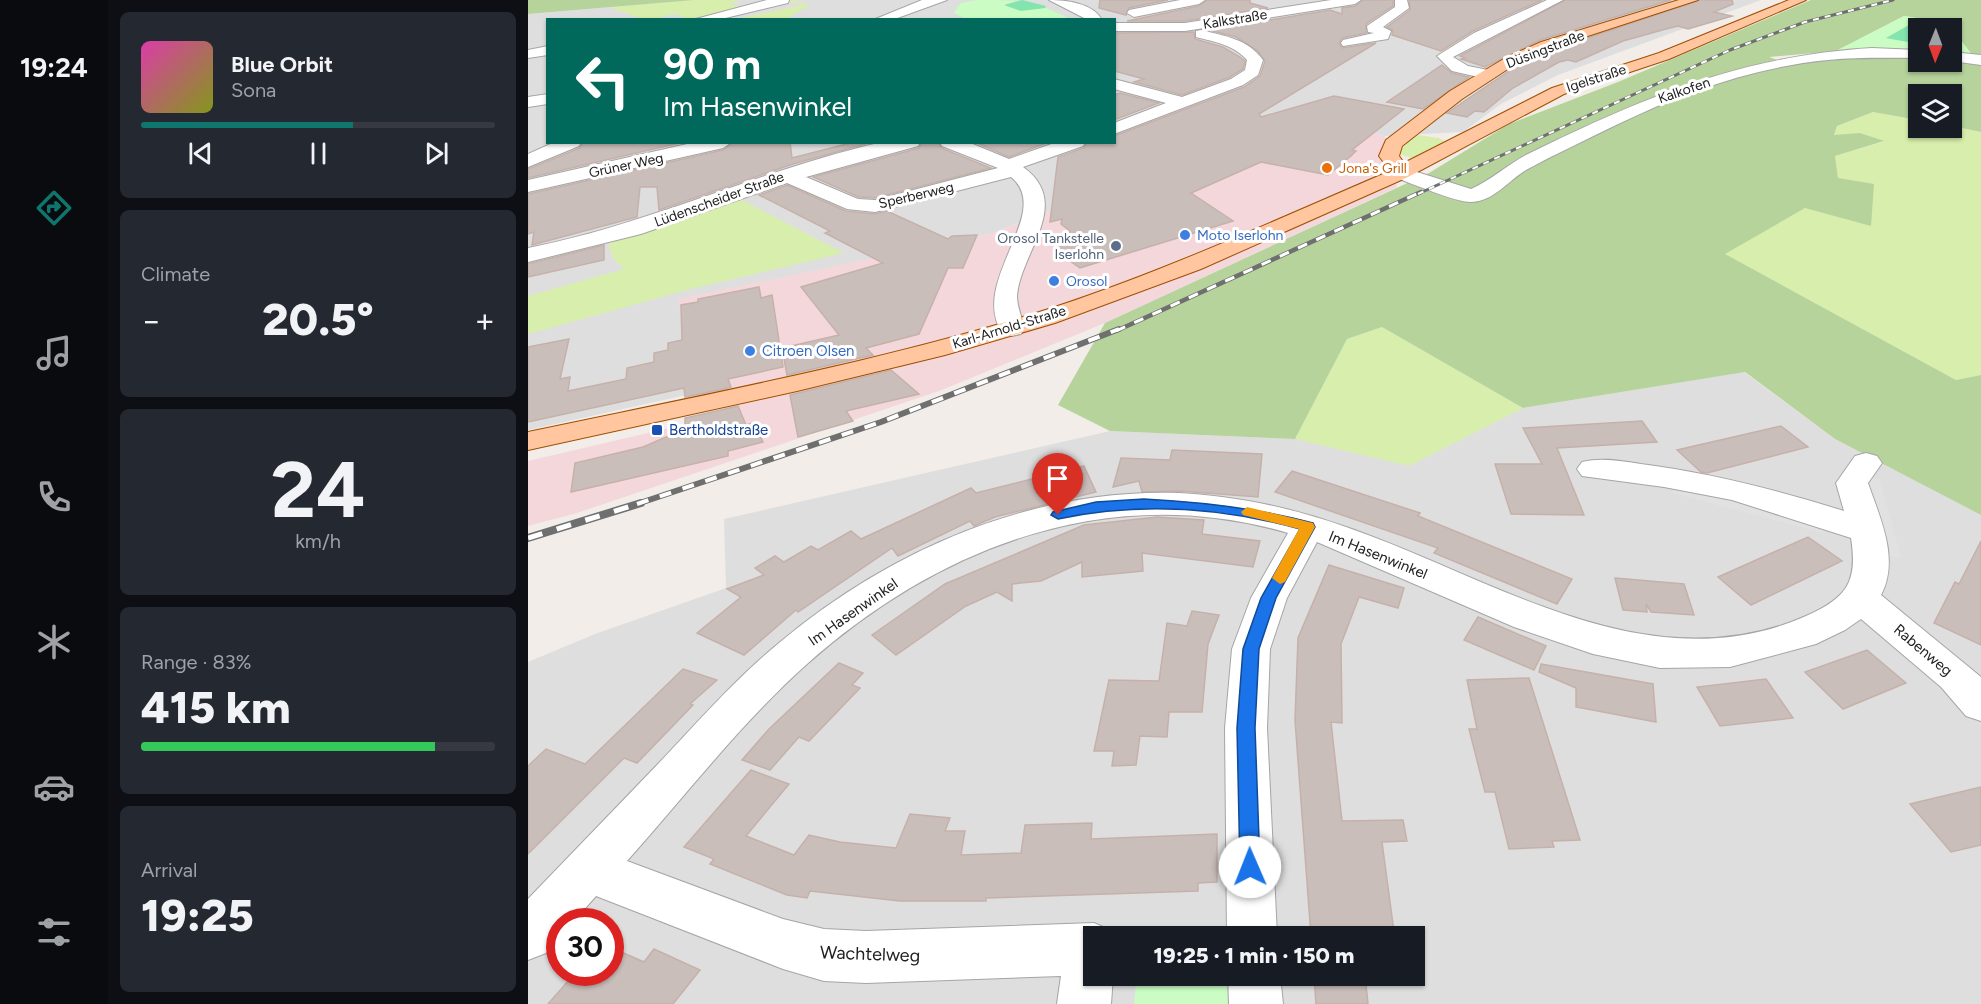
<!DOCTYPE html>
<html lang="en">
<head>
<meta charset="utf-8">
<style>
	body { margin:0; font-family:Figtree,sans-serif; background:#242831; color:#f1f3f6; height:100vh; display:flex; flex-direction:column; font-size:22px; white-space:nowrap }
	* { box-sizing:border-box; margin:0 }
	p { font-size:20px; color:#9ea1a6 }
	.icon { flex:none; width:33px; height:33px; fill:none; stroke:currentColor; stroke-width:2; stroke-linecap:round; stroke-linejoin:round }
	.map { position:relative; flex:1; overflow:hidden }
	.sheet { display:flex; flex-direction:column; gap:12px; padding:12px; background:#0d0f14; width:420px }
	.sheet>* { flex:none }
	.hud { position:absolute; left:18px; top:18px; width:570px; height:126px; border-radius:0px; box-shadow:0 2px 4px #0004; background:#00695c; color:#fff; overflow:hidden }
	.needle { width:39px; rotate:181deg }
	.controls { position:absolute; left:1380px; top:18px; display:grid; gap:12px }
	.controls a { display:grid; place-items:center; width:54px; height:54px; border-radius:0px; background:#171b24; box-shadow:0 2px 4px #0004; font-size:30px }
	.speed { position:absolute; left:18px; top:908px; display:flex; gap:12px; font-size:30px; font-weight:700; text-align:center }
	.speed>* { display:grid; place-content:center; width:78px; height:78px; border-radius:50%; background:#171b24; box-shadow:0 2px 4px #0004; line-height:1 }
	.speed .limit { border:9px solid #d22; background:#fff; color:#111 }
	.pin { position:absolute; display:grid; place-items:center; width:51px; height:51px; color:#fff; margin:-62px -26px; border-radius:50% 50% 50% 0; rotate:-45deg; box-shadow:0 0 6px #0007 }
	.pin .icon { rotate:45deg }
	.me { position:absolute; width:66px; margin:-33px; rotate:359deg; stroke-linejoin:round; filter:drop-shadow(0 0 4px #0008) }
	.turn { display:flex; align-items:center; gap:21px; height:126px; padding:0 18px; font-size:27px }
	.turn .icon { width:78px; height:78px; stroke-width:2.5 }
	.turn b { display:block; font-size:42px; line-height:51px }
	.big { font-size:45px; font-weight:800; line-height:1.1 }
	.sheet .card { flex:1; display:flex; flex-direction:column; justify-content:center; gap:9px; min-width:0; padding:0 21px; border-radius:9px; background:#242831 }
	.sheet .dial { align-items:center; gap:0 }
	.dial b { font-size:78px; line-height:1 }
	.song { display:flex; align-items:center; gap:18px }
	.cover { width:72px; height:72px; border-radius:9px; background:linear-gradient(135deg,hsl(320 70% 55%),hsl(70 70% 35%)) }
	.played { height:6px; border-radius:3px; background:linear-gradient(90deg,#0f766e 60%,#363941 60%) }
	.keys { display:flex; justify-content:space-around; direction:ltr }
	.heat { display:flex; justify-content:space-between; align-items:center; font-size:33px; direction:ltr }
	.charge { height:9px; border-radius:4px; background:linear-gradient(90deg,#34c759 83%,#363941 0) }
	.trip { position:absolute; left:555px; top:926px; width:342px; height:60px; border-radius:0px; background:#171b24; box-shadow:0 2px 4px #0004; font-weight:800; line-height:60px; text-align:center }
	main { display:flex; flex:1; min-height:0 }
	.dock { display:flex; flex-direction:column; width:108px; justify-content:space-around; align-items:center; background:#090b0e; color:#9ea1a6 }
	.dock .icon { width:42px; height:42px }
	.dock .selected { color:#0f766e }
	.dock b { font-size:27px; color:#f1f3f6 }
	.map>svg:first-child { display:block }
</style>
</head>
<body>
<main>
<nav class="dock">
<b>19:24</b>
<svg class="icon selected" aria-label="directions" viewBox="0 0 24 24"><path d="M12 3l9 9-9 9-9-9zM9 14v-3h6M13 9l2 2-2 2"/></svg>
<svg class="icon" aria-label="music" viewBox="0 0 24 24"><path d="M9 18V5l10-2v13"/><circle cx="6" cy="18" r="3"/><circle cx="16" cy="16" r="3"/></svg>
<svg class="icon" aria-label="phone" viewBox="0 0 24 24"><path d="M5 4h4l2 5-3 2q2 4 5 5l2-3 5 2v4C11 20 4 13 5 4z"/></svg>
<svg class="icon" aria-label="climate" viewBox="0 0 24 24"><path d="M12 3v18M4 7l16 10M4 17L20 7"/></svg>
<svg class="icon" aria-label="car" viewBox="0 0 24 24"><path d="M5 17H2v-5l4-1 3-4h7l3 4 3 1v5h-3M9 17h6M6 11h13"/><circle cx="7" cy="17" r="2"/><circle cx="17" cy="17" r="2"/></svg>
<svg class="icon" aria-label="filters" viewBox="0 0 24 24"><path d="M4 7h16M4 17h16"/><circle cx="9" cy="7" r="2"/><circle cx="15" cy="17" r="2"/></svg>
</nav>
<section class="sheet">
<div class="card">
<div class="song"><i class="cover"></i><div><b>Blue Orbit</b><p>Sona</p></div></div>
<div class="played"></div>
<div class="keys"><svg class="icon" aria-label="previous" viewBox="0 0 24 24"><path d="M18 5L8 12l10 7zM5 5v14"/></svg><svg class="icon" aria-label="pause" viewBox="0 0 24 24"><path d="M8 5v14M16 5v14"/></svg><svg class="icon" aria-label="next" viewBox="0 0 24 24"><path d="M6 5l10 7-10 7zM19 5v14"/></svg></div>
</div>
<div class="card"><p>Climate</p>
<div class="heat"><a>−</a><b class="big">20.5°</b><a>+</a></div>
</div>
<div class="card dial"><b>24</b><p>km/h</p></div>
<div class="card"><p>Range · 83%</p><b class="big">415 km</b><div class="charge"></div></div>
<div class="card"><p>Arrival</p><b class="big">19:25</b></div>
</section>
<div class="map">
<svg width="1453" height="1004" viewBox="0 0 1453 1004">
	<rect width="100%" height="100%" fill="#f2ede8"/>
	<!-- residential -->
	<g fill="#dfdedf" fill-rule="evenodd">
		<path d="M166 0H1233L1030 75 973 104 935 132 857 136 769 113 465 233 243 280 190 388 0 430V14ZM20 20H586V142H20Z"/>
		<path d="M1216 372 1307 439 1453 515V1004H0V662L67 634 198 588 196 519 582 431 767 439 787 418 995 408ZM32 921H82V972H32ZM566 936H886V975H566Z"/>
	</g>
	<!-- commercial -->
	<polygon fill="#f3d7db" points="769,113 857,136 869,187 577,323 411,391 49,513 0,526 0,461 197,415 189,353 160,358 150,299 465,233"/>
	<!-- grass -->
	<g fill="#d8eeac">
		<polygon points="166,0 212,0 202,4 209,6 205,10 161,19 147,14 132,17 136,19 114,19 81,7"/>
		<polygon points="266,0 281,5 258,19 203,20 274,5 268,2 242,6"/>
		<polygon points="1345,112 1390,120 1390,128 1424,126 1453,132 1453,375 1428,380 1196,254 1277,208 1310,178 1307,156 1355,142 1332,133 1306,136 1309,126"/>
		<polygon points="890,135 911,138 918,142 884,158 874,155 872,151 876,145"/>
		<polygon points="212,199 316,253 159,290 0,334 0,296 96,269 84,257 80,241 148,222"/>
		<polygon points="854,327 995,408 881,466 767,439 819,339"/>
	</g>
	<!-- forest -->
	<g fill="#b5d39b">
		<polygon points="0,0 166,0 0,14"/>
		<polygon points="1283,0 1453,0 1453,56 1444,55 1420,23 1376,16 1308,51 1241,57 1258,63 1314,56 1390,58 1390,62 1424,61 1453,65 1453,132 1424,126 1424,94 1390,94 1390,120 1345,112 1309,126 1306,135 1332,133 1356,141 1307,156 1310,178 1346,184 1343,226 1277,208 1197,254 1428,380 1453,375 1453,515 1307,439 1217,372 995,408 854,327 819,339 767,439 582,431 530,405 577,323 901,173 981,124 1090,82"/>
	</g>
	<!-- park -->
	<g fill="#cafcc4">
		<path d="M450 0C491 0 505 0 542 19H438L426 13 433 3Z"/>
		<polygon points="1376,16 1420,23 1444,55 1453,57 1424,53 1424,28 1390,28 1390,51 1308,51"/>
		<polygon points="704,979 704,1004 606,1004 608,982"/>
	</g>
	<!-- pitch -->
	<g fill="#83e4ae">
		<polygon points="494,0 518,6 517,8 493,11 476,5"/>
		<polygon points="1381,25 1400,28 1390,28 1390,44 1358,38"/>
	</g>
	<!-- parking -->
	<g fill="#e1e1e1">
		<polygon points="1336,477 1352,479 1373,558 1355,555"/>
		<polygon points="1147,481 1295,520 1295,533 1145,493"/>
	</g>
	<!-- building -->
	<g fill="#cabebb" stroke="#c5b1a9" stroke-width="1.5">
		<polygon points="572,0 640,0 601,8 598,15 571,8"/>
		<polygon points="679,0 722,0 722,3 740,8 657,21 599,21 671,6"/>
		<polygon points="835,0 865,0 865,6 838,24 838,33 814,38 811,44 815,48 848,43 731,114 733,117 806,96 876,109 824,150 828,151 823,156 800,175 733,162 663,193 705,221 552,268 528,251 531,235 542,231 533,224 534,219 522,222 530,157 556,148 559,142 586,142 586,136 716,87 732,76 737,61 730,51 708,37 681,30 802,10 814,14 814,8 827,6"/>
		<polygon points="881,0 1014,0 945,31 913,51 864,35 865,30 859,27 882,10"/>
		<polygon points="1037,0 1143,0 1012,40 957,67 933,59 937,58 932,56"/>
		<polygon points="1172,0 1204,0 1205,4 1186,12 1204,16 1160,29 1150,26 1138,29 1095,41 1048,62 1040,60 1031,62 985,88 956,112 947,111 939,117 919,113 990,65 1024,50"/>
		<polygon points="666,32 667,39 695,47 712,57 717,61 715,69 702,77 654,95 606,82 616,79 586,71 586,33"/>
		<polygon points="914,65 924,73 941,77 895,109 859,102"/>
		<polygon points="592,93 631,103 586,120 586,95"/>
		<polygon points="55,142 156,142 0,178 0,169 52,148"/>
		<polygon points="206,142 262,142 264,158 326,142 344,142 265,164 131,210 129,187 112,187 109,217 4,245 6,232 0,234 0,194 195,150"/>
		<polygon points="394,142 410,142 413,148 463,168 347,198 331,197 285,177 391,148"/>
		<polygon points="447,142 521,142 481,157"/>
		<polygon points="259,185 318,211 347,214 359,211 420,239 424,236 449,235 435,268 420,268 391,334 338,348 345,355 259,375 254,348 311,335 273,287 355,263 297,233 302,231 231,195"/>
		<polygon points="76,245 76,260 0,277 0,264"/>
		<polygon points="231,287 233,298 244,295 255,367 200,379 203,387 191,390 157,397 156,388 0,422 0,347 41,339 32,379 42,377 40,391 98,379 99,368 126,362 126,353 140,350 140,343 154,340 153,305 170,302 170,299"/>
		<polygon points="363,370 391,394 318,411 325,421 270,437 262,395"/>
		<polygon points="210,406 218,425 226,423 235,442 200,451 200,456 43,492 47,463 115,447 157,429 157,418"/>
		<polygon points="1114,421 1129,442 1029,448 1056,515 983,514 967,464 1014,464 995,428"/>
		<polygon points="1253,426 1280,447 1179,473 1173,472 1149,450"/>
		<polygon points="644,450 734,454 730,497 651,491 614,492 611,481 585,487 593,458 642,460"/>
		<polygon points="556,466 568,492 467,517 446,526 442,521 370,556 364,548 270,612 268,610 216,655 169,633 213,597 199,589 236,575 227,568 247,556 256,562 283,546 290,550 323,531 333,539 443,488 448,493"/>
		<polygon points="764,471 892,513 890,516 1044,579 1029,604 906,553 910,548 747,492"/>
		<polygon points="629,517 676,520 674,534 732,541 725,567 614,553 615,571 554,577 554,562 513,581 484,584 484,601 469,592 438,606 368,655 344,635 417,584 556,525"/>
		<polygon points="1280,537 1314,561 1223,605 1190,577"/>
		<polygon points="1453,541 1453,645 1406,623 1427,582 1431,584"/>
		<polygon points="801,565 876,588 870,608 831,597 813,644 814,723 803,722 814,821 875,820 879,841 854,842 866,932 832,933 832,936 783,936 767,720 770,638"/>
		<polygon points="1087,578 1156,584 1166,615 1123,612 1118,604 1119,612 1095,610"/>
		<polygon points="664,611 691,615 680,644 674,712 641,712 639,737 612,736 608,765 584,766 586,751 566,751 581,680 631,681 639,623 659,626"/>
		<polygon points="950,617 1018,646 1006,670 936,640"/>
		<polygon points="1339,650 1378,683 1315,709 1277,672"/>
		<polygon points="311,663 335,673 324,685 332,688 281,741 271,737 242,770 214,760 241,729"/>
		<polygon points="1013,664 1125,684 1128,722 1048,707 1048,688 1011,672"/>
		<polygon points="155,669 189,680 162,704 165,705 109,763 96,758 0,854 0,766 18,749 57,764"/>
		<polygon points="1001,678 1052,840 1024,841 1026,847 981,849 967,792 957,792 941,729 949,729 939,680"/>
		<polygon points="1238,679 1265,718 1192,726 1169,687"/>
		<polygon points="223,770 261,784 218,836 266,855 281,835 312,842 368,848 382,814 422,818 417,831 437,831 433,855 493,853 497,825 564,823 563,839 689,834 689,882 670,883 670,891 458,898 458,901 372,901 282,891 279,898 259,895 182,864 186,859 156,847"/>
		<polygon points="1453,787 1453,845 1423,852 1382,804"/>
		<polygon points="126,949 172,970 145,1004 20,1004 48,972 82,972 82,961 91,951 116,962"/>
		<polygon points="786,975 837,975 840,1004 788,1004"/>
	</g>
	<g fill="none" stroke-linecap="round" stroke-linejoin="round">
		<!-- minor casing -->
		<g stroke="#a5a5a5" stroke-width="2">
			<g id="minor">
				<polygon points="239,0 261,0 260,3 189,20 164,20"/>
				<polygon points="394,0 419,0 364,20 345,20"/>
				<path d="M521 0C538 0 565 3 574 20H560Z"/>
				<polygon points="652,0 677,0 671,4 606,17 599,13 601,10"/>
				<polygon points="803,0 833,0 827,4 657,31 586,31 586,23 657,23"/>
				<polygon points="867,0 879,0 881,8 855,27 863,31 860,39 815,46 813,43 815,40 846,33 840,32 839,26 867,7"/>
				<polygon points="1019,0 1035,0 925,57 940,66 965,71 967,74 965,77 959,79 924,71 909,56 946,33"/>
				<path d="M673 30C697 36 720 39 735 60L730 75 715 85 586 134V123L638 103 586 89V79L654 97 703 79 717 70 719 60C706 45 687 42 668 37V31Z"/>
				<polygon points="20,46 20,55 0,58 0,50"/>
				<path d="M1344 48 1390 50V58C1360 58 1330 57 1300 60 1226 67 1154 93 1088 125 1058 140 1027 154 998 170 981 180 966 201 944 202 929 203 883 183 866 177L863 173 866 169 873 167 943 189C964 180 981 163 1002 153 1117 97 1213 56 1344 48Z"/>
				<polygon points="1424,52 1453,55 1453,65 1424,61"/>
				<polygon points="20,94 20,104 0,107 0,97"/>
				<polygon points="27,142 53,142 51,146 0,167 0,154"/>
				<polygon points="168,142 204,142 195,148 0,192 0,180"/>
				<path d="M355 142H392L390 146 278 177 330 199 347 200 470 168 414 146 412 142H440L481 159 529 142H557L555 146 495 167C546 203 492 253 489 296 489 307 494 318 497 328L493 334 484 336 475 334C439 282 527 213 483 177L347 212 319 209 259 183 113 234 0 262V248C123 224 234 169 355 142Z"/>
				<path d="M1338 453 1349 456 1354 463 1340 483C1352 518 1372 559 1353 595L1453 677V721L1438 716 1413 687 1333 619 1317 630 1288 644 1202 667 1132 668 1065 654 986 627 789 542 759 598 742 649 739 728 749 936H699L697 728 704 649 723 598 760 533C583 481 413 545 279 664 213 723 158 795 99 861L255 919 296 929 338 931 566 923 584 931 586 936H566V975H585L583 1004H529L533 976 338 983 296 981 255 969 68 896 46 921H32V937L18 953 0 960V899C43 854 87 809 130 764 169 723 207 679 251 643 362 550 504 488 651 493 708 496 765 508 818 527 964 577 1120 686 1278 616 1319 598 1330 582 1323 538L1204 500 1136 487 1054 476 1049 469 1054 462C1073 457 1094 461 1113 464 1183 473 1249 490 1316 511L1308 483 1327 456Z"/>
				<polygon points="700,975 752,975 755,1004 701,1004"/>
			</g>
		</g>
		<!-- major casing -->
		<g stroke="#9f4f00" stroke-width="2">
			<path id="major" d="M1151 0H1170L1023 48 989 63 934 99 874 146 871 156 876 163 1024 88 1131 53 1261 0H1278L1141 59 1036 94 880 177 673 269 527 323 417 355 269 391 0 450V432C170 396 342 364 508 313 629 275 745 221 862 171L851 156 858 140 922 91 979 57 1013 42Z"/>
		</g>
		<!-- minor -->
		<use href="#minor" fill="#fff" fill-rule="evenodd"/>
		<!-- major -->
		<use href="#major" fill="#ffc6a0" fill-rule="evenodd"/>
		<!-- rail-far3 casing -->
		<g stroke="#6f6f6f" stroke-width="3">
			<polyline id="rail-far3" points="890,194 1202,50 1277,22 1365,0"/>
		</g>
		<!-- rail-far2 casing -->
		<g stroke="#6f6f6f" stroke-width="4.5">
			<polyline id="rail-far2" points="588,331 893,192"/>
		</g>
		<!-- rail-far1 casing -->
		<g stroke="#6f6f6f" stroke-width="6">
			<polyline id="rail-far1" points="109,504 353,422 591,329"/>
		</g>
		<!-- rail casing -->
		<g stroke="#6f6f6f" stroke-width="8">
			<polyline id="rail" points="0,538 113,503"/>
		</g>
		<!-- rail-far3 -->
		<use href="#rail-far3" stroke="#fff" stroke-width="2" stroke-dasharray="6" stroke-linecap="butt"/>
		<!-- rail-far2 -->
		<use href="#rail-far2" stroke="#fff" stroke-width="3" stroke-dasharray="10" stroke-linecap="butt"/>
		<!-- rail-far1 -->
		<use href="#rail-far1" stroke="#fff" stroke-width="4" stroke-dasharray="12" stroke-linecap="butt"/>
		<!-- rail -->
		<use href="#rail" stroke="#fff" stroke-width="5" stroke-dasharray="15" stroke-linecap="butt"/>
	</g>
	<!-- route -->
	<path fill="#1a73e8" stroke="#114b97" stroke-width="1.5" d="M616 499C675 502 729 508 785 523L787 527 748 598 731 649 727 728 732 867 729 873 722 876 715 873 712 867 709 728 715 649 733 598 772 529C692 507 611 502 530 519L523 515 525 512 568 502Z"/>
	<!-- slow -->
	<polygon fill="#f59e0b" points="719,507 785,523 787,527 757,582 752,584 744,578 771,529 715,515 713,512"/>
	<!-- markers -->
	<circle fill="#e8710a" stroke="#fff" stroke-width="2" cx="799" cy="168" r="6"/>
	<g fill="#3f7fe0" stroke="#fff" stroke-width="2">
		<circle cx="657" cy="235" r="6"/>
		<circle cx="526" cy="281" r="6"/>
		<circle cx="222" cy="351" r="6"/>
	</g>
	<circle fill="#5c6f8a" stroke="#fff" stroke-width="2" cx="588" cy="246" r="6"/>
	<rect fill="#1a4fb4" stroke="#fff" stroke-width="2" x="123" y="424" width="12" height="12" rx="3"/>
	<g text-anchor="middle" stroke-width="6" stroke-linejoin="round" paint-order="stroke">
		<!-- far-street labels -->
		<g font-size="14" fill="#212121" stroke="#fff">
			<text transform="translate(707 19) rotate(-9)" y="5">Kalkstraße</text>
			<text transform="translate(1017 49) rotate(-21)" y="5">Düsingstraße</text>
			<text transform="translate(1068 78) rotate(-18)" y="5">Igelstraße</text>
			<text transform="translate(1156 90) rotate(-19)" y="5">Kalkofen</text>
			<text transform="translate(98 165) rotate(-12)" y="5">Grüner Weg</text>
			<text transform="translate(388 195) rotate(-13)" y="5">Sperberweg</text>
			<text transform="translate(191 199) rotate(-20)" y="5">Lüdenscheider Straße</text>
			<text transform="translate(481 327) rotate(-17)" y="5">Karl-Arnold-Straße</text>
		</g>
		<!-- far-food labels -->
		<g font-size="14" fill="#c56008" stroke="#fff" text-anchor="start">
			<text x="811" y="173">Jona's Grill</text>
		</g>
		<!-- far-shop labels -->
		<g font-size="14" fill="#366cbe" stroke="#fff" text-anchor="start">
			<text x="669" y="240">Moto Iserlohn</text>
			<text x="538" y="286">Orosol</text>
		</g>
		<!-- far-service labels -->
		<g font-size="14" fill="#4e5e75" stroke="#fff" text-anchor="end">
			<text x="576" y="243">Orosol Tankstelle<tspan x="576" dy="16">Iserlohn</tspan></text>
		</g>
		<!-- shop labels -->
		<g font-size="15" fill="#366cbe" stroke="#fff" text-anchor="start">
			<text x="234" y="356">Citroen Olsen</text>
		</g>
		<!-- transit labels -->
		<g font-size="15" fill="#164399" stroke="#fff" text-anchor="start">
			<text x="141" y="435">Bertholdstraße</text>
		</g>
		<!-- street labels -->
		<g font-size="15" fill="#212121" stroke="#fff">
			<text transform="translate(850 555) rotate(22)" y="5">Im Hasenwinkel</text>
			<text transform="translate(325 612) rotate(-35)" y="5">Im Hasenwinkel</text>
			<text transform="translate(1395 650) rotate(40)" y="5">Rabenweg</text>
		</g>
		<!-- near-street labels -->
		<g font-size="18" fill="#212121" stroke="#fff">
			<text transform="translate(342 954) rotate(2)" y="6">Wachtelweg</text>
		</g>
	</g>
</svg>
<div class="controls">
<a><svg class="needle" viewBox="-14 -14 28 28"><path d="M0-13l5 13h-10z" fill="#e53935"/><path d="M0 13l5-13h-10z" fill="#9ea1a6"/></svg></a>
<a><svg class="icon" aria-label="layers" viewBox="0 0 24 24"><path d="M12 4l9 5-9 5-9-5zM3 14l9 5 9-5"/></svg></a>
</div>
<div class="speed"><div class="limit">30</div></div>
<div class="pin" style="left:530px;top:515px;background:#d93025"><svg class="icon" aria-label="arrive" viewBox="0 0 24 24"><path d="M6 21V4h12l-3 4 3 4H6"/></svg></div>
<svg class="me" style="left:722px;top:867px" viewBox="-20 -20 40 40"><circle r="19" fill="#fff"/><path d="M0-13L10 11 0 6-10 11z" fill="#1a73e8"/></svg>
<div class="trip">19:25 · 1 min · 150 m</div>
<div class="hud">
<div class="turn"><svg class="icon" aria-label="left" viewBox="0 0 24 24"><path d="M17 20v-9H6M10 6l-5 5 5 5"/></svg><div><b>90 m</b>Im Hasenwinkel</div></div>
</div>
</div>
</main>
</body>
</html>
